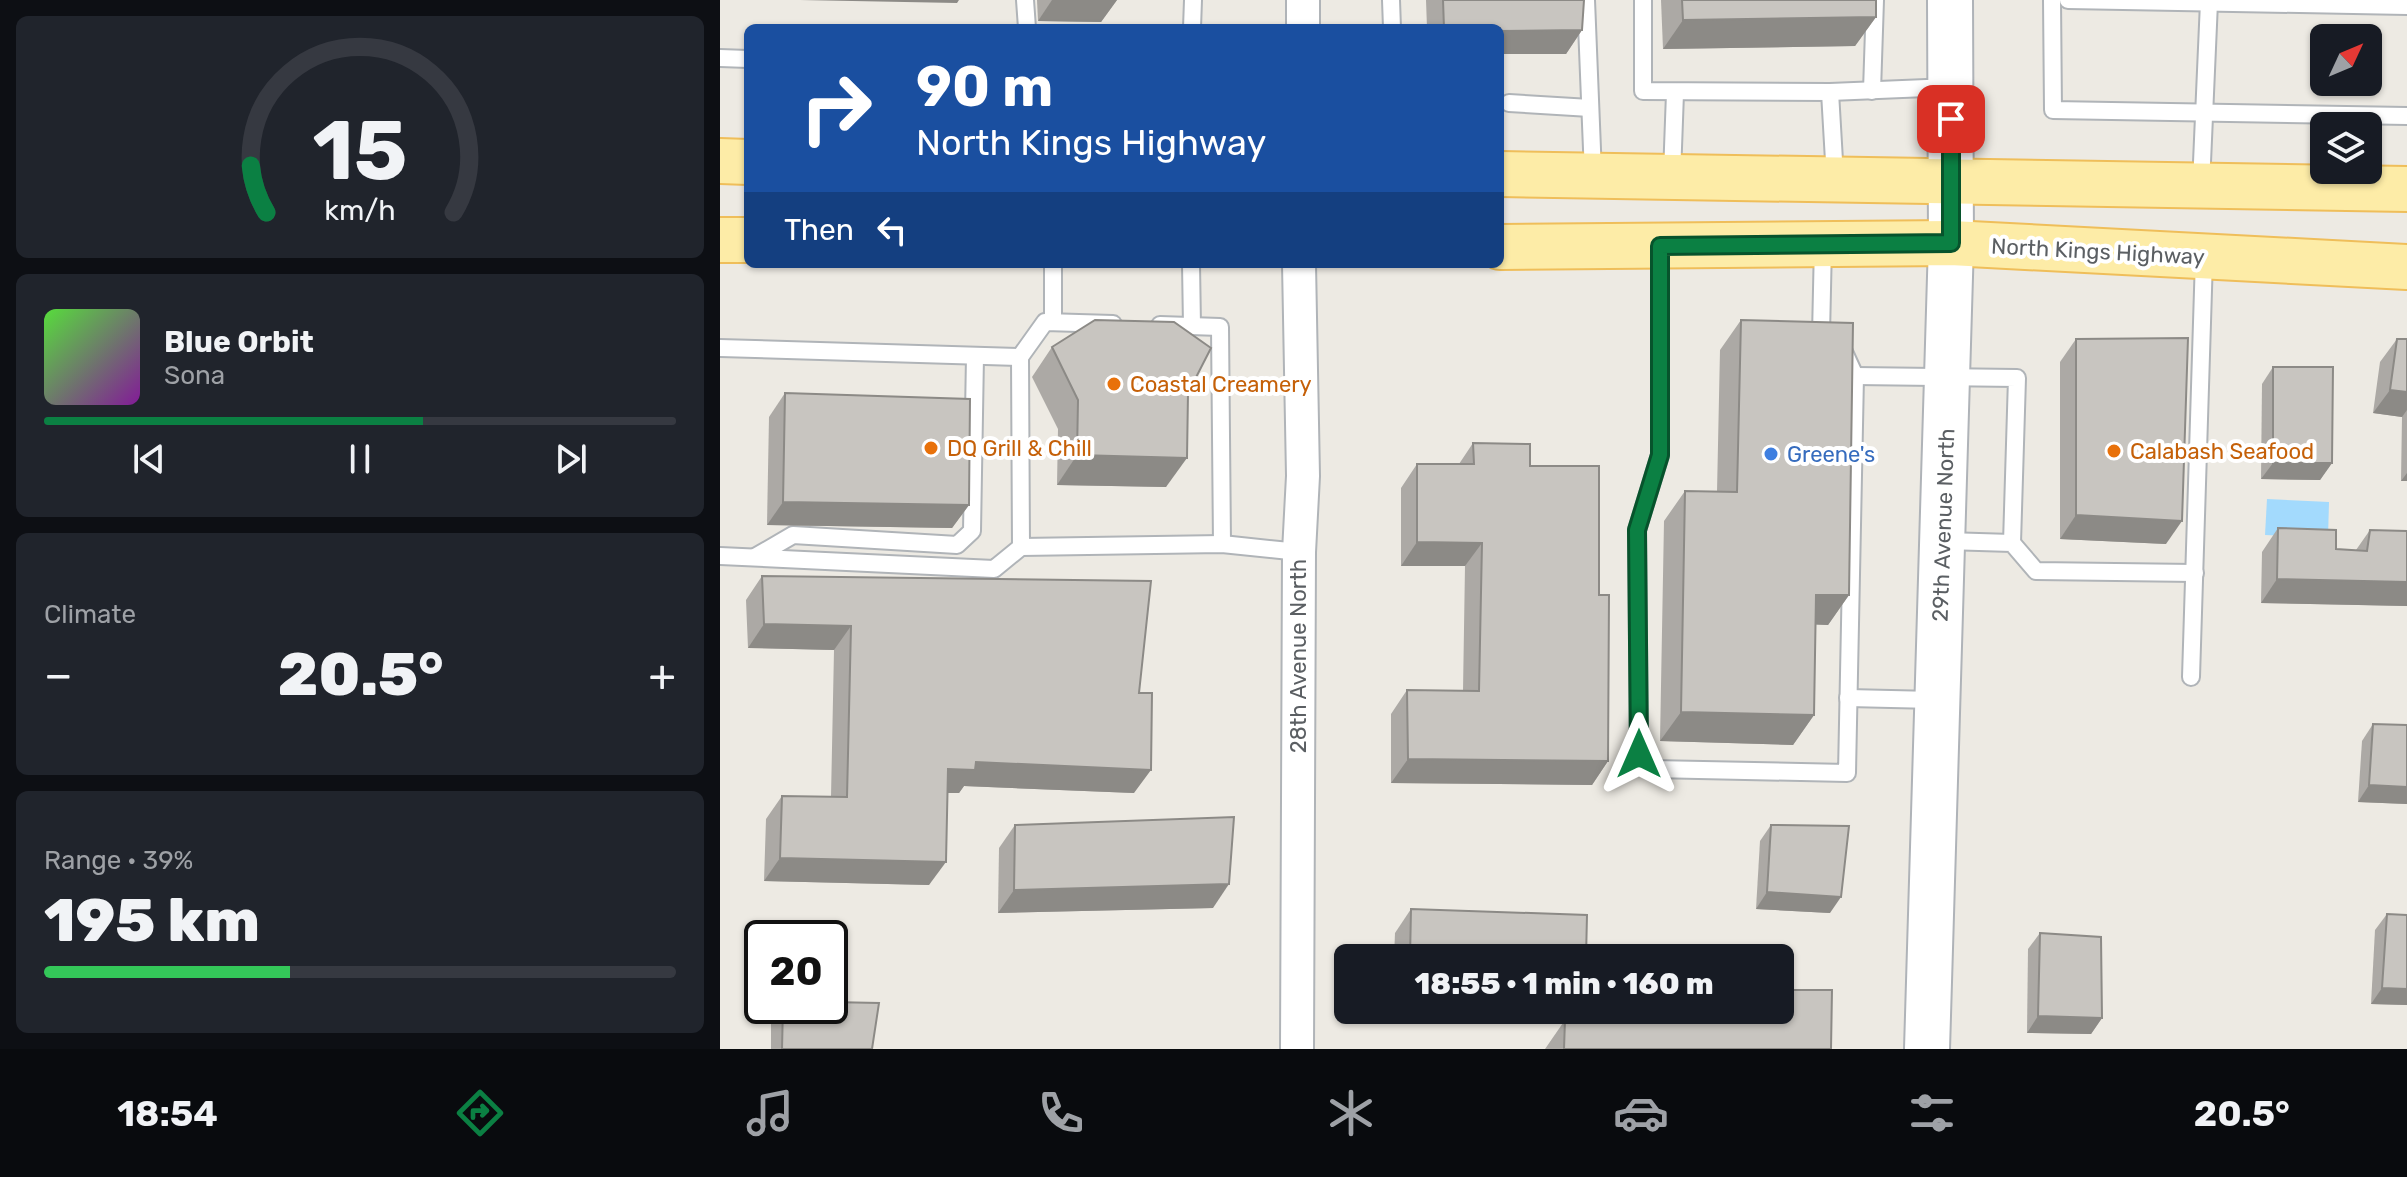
<!DOCTYPE html>
<html lang="en">
<head>
<meta charset="utf-8">
<style>
	body { margin:0; font-family:Rubik,sans-serif; background:#20242c; color:#f1f3f6; height:100vh; display:flex; flex-direction:column; font-size:30px; white-space:nowrap }
	* { box-sizing:border-box; margin:0 }
	p { font-size:26px; color:#9ea1a6 }
	.icon { flex:none; width:44px; height:44px; fill:none; stroke:currentColor; stroke-width:2; stroke-linecap:round; stroke-linejoin:round }
	.map { position:relative; flex:1; overflow:hidden }
	.drawer { display:flex; flex-direction:column; gap:16px; padding:16px; background:#0d0f14; width:720px }
	.drawer>* { flex:none }
	.top-card { position:absolute; left:24px; top:24px; width:760px; height:244px; border-radius:12px; box-shadow:0 2px 6px #0004; background:#1a4fa0; color:#fff; overflow:hidden }
	.needle { width:52px; rotate:46deg }
	.controls { position:absolute; left:1590px; top:24px; display:grid; gap:16px }
	.controls a { display:grid; place-items:center; width:72px; height:72px; border-radius:12px; background:#171b24; box-shadow:0 2px 6px #0004; font-size:40px }
	.speed { position:absolute; left:24px; top:920px; display:flex; gap:16px; font-size:40px; font-weight:700; text-align:center }
	.speed>* { display:grid; place-content:center; width:104px; height:104px; border-radius:50%; background:#171b24; box-shadow:0 2px 6px #0004; line-height:1 }
	.speed .limit { border:4px solid #111; border-radius:12px; background:#fff; color:#111 }
	.pin { position:absolute; display:grid; place-items:center; width:68px; height:68px; color:#fff; margin:-34px; border-radius:16px; box-shadow:0 4px 12px #0006 }
	.me { position:absolute; width:88px; margin:-44px; rotate:0deg; stroke-linejoin:round; filter:drop-shadow(0 0 6px #0008) }
	.turn { display:flex; align-items:center; gap:28px; height:168px; padding:0 40px; font-size:36px }
	.turn .icon { width:104px; height:104px; stroke-width:2.5 }
	.turn b { display:block; font-size:56px; line-height:68px }
	.then { display:flex; align-items:center; height:76px; padding:0 40px; background:#0003; gap:16px; font-size:30px }
	.big { font-size:60px; font-weight:800; line-height:1.1 }
	.drawer .card { flex:1; display:flex; flex-direction:column; justify-content:center; gap:12px; min-width:0; padding:0 28px; border-radius:12px; background:#20242c }
	.drawer .dial { align-items:center; gap:0 }
	.dial svg { height:208px; overflow:visible; fill:none; stroke:#363941; stroke-width:7; stroke-linecap:round; text-anchor:middle }
	.dial text { fill:#f1f3f6; stroke:none }
	.song { display:flex; align-items:center; gap:24px }
	.cover { width:96px; height:96px; border-radius:12px; background:linear-gradient(135deg,hsl(110 70% 55%),hsl(290 70% 35%)) }
	.played { height:8px; border-radius:4px; background:linear-gradient(90deg,#0b8043 60%,#363941 60%) }
	.keys { display:flex; justify-content:space-around; direction:ltr }
	.heat { display:flex; justify-content:space-between; align-items:center; font-size:44px; direction:ltr }
	.charge { height:12px; border-radius:6px; background:linear-gradient(90deg,#34c759 39%,#363941 0) }
	.trip { position:absolute; left:614px; top:944px; width:460px; height:80px; border-radius:12px; background:#171b24; box-shadow:0 2px 6px #0004; font-weight:800; line-height:80px; text-align:center }
	.dock { display:flex; height:128px; justify-content:space-around; align-items:center; background:#090b0e; color:#9ea1a6 }
	.dock .icon { width:56px; height:56px }
	.dock .current { color:#0b8043 }
	.dock b { font-size:36px; color:#f1f3f6 }
	main { display:flex; flex:1; min-height:0 }
	.map>svg:first-child { display:block }
</style>
</head>
<body>
<main>
<section class="drawer">
<div class="card dial"><svg viewBox="0 0 100 80">
<path d="M14 69A42 42 0 1 1 86 69"/>
<path d="M14 69A42 42 0 0 1 8 51" stroke="#0b8043"/>
<text x="50" y="56" font-size="32" font-weight="700">15</text>
<text x="50" y="72" font-size="11">km/h</text>
</svg></div>
<div class="card">
<div class="song"><i class="cover"></i><div><b>Blue Orbit</b><p>Sona</p></div></div>
<div class="played"></div>
<div class="keys"><svg class="icon" aria-label="previous" viewBox="0 0 24 24"><path d="M18 5L8 12l10 7zM5 5v14"/></svg><svg class="icon" aria-label="pause" viewBox="0 0 24 24"><path d="M8 5v14M16 5v14"/></svg><svg class="icon" aria-label="next" viewBox="0 0 24 24"><path d="M6 5l10 7-10 7zM19 5v14"/></svg></div>
</div>
<div class="card"><p>Climate</p>
<div class="heat"><a>−</a><b class="big">20.5°</b><a>+</a></div>
</div>
<div class="card"><p>Range · 39%</p><b class="big">195 km</b><div class="charge"></div></div>
</section>
<div class="map">
<svg width="1687" height="1049" viewBox="0 0 1687 1049">
	<rect width="100%" height="100%" fill="#edeae3"/>
	<!-- water -->
	<polygon fill="#a3dafd" points="1547,499 1609,502 1608,538 1545,535"/>
	<g fill="none" stroke-linecap="round" stroke-linejoin="round">
		<!-- service casing -->
		<g stroke="#b0b4b8" stroke-width="20">
			<g id="service">
				<polyline points="305,0 307,28"/>
				<polyline points="671,0 672,28"/>
				<polyline points="866,0 873,174"/>
				<polyline points="923,0 923,91 1110,92 1231,87"/>
				<polyline points="1332,0 1333,110 1687,116"/>
				<polyline points="1348,0 1687,6"/>
				<polyline points="472,28 473,0"/>
				<polyline points="0,58 28,59"/>
				<polyline points="1152,91 1155,0"/>
				<polyline points="1110,92 1115,178"/>
				<polyline points="789,103 870,108"/>
				<polyline points="952,175 955,93"/>
				<polyline points="1481,185 1489,2"/>
				<polyline points="940,247 940,455 917,530 919,754 932,769 1127,773 1135,376 1124,352"/>
				<polyline points="333,264 333,322"/>
				<polyline points="471,264 472,326"/>
				<polyline points="393,324 325,322 300,357 301,547 502,544 579,552"/>
				<polyline points="440,325 500,327 502,544"/>
				<polyline points="1101,335 1103,244"/>
				<polyline points="0,348 300,357"/>
				<polyline points="1135,376 1297,378 1292,543"/>
				<polyline points="1226,541 1292,543 1316,571 1475,573"/>
				<polyline points="0,556 274,569 301,547"/>
				<polyline points="35,557 73,535 237,545 252,531 255,356"/>
				<polyline points="1471,677 1484,258"/>
				<polyline points="1128,698 1214,700"/>
			</g>
		</g>
		<!-- minor casing -->
		<g stroke="#b0b4b8" stroke-width="36">
			<g id="minor">
				<polyline points="583,0 583,28"/>
				<polyline points="577,1049 579,552 583,476 579,264"/>
			</g>
		</g>
		<!-- secondary casing -->
		<g stroke="#afb3b8" stroke-width="48">
			<polyline id="secondary" points="1207,1049 1231,243 1230,0"/>
		</g>
		<!-- primary casing -->
		<g stroke="#efbe5a" stroke-width="48">
			<g id="primary">
				<polyline points="0,161 28,162"/>
				<polyline points="780,174 1687,189"/>
				<polyline points="0,240 28,240"/>
				<polyline points="780,247 1231,243 1687,267"/>
			</g>
		</g>
		<!-- service -->
		<use href="#service" stroke="#fff" stroke-width="16"/>
		<!-- minor -->
		<use href="#minor" stroke="#fff" stroke-width="32"/>
		<!-- secondary -->
		<use href="#secondary" stroke="#fff" stroke-width="44"/>
		<!-- primary -->
		<use href="#primary" stroke="#fdeca7" stroke-width="44"/>
	</g>
	<!-- wall -->
	<g fill="#aca9a5">
		<polygon points="317,0 397,0 381,22 318,21"/>
		<polygon points="706,0 864,0 862,30 846,54 780,54 780,28 707,28"/>
		<polygon points="941,0 1156,0 1156,17 1135,46 943,49"/>
		<polygon points="1021,320 1129,595 1108,625 1095,624 1094,715 1073,745 940,741 944,521 965,491 997,492 1000,350"/>
		<polygon points="1356,339 1446,544 1340,539 1340,362"/>
		<polygon points="1677,339 1687,339 1687,481 1681,481 1682,417 1653,413 1660,362"/>
		<polygon points="332,347 468,393 446,487 337,485 338,429 312,377"/>
		<polygon points="1553,367 1612,463 1600,480 1541,479 1542,384"/>
		<polygon points="65,393 249,505 232,528 47,525 49,417"/>
		<polygon points="753,443 810,466 879,595 888,761 872,785 671,783 671,714 687,690 743,691 745,566 681,566 681,488 697,464 739,464"/>
		<polygon points="1558,528 1616,549 1636,550 1650,530 1687,531 1687,606 1541,603 1542,552"/>
		<polygon points="42,576 419,693 414,793 244,786 239,793 228,793 209,885 44,881 46,819 62,796 111,797 114,650 28,648 26,600"/>
		<polygon points="1653,724 1687,804 1638,802 1642,741"/>
		<polygon points="295,825 493,908 278,913 279,848"/>
		<polygon points="1051,825 1110,913 1036,909 1040,841"/>
		<polygon points="691,909 866,958 674,958 675,933"/>
		<polygon points="1667,914 1687,1005 1651,1004 1655,930"/>
		<polygon points="1320,933 1382,1018 1371,1034 1307,1033 1308,949"/>
		<polygon points="59,1006 110,1006 152,1049 51,1049 51,1017"/>
		<polygon points="928,1010 1060,1010 1111,1049 825,1049 845,1020 922,1022 922,1018"/>
	</g>
	<!-- shaded-wall -->
	<g fill="#8c8a86">
		<polygon points="80,0 239,0 237,3"/>
		<polygon points="332,0 397,0 381,22 318,21"/>
		<polygon points="1156,17 1135,46 943,49 963,20"/>
		<polygon points="862,30 846,54 780,54 780,31"/>
		<polygon points="1670,390 1687,392 1687,410 1682,417 1653,413"/>
		<polygon points="357,455 467,458 446,487 337,485"/>
		<polygon points="1553,463 1612,463 1600,480 1541,479"/>
		<polygon points="1687,473 1687,481 1681,481"/>
		<polygon points="63,502 249,505 232,528 47,525"/>
		<polygon points="1356,515 1462,521 1446,544 1340,539"/>
		<polygon points="697,542 762,543 745,566 681,566"/>
		<polygon points="1557,579 1687,582 1687,606 1541,603"/>
		<polygon points="1096,595 1129,595 1108,625 1075,624"/>
		<polygon points="44,624 131,626 114,650 28,648"/>
		<polygon points="961,712 1094,715 1073,745 940,741"/>
		<polygon points="688,759 888,761 872,785 671,783"/>
		<polygon points="256,762 431,770 414,793 244,786 239,793 212,793 228,769"/>
		<polygon points="1649,785 1687,787 1687,804 1638,802"/>
		<polygon points="60,858 226,862 209,885 44,881"/>
		<polygon points="509,884 493,908 278,913 294,890"/>
		<polygon points="1047,892 1121,897 1110,913 1036,909"/>
		<polygon points="1662,988 1687,989 1687,1005 1651,1004"/>
		<polygon points="1318,1016 1382,1018 1371,1034 1307,1033"/>
	</g>
	<!-- building -->
	<g fill="#c8c5c0" stroke="#8c8a86" stroke-width="2">
		<polygon points="723,0 864,0 862,30 780,31 780,28 724,28"/>
		<polygon points="962,0 1156,0 1156,17 963,20"/>
		<polygon points="375,320 454,322 491,348 468,393 467,458 357,455 358,400 332,347"/>
		<polygon points="1021,320 1133,323 1129,595 1096,595 1094,715 961,712 965,491 1017,492"/>
		<polygon points="1468,338 1462,521 1356,515 1356,339"/>
		<polygon points="1677,339 1687,339 1687,392 1670,390"/>
		<polygon points="1553,367 1613,367 1612,463 1553,463"/>
		<polygon points="65,393 250,399 249,505 63,502"/>
		<polygon points="753,443 810,444 810,466 879,466 879,595 889,595 888,761 688,759 687,690 759,691 762,543 697,542 697,464 754,464"/>
		<polygon points="1558,528 1616,530 1616,549 1647,551 1650,530 1687,531 1687,582 1557,579"/>
		<polygon points="42,576 431,581 419,693 432,693 431,770 256,762 255,770 228,769 226,862 60,858 62,796 127,797 131,626 44,624"/>
		<polygon points="1653,724 1687,725 1687,787 1649,785"/>
		<polygon points="514,817 509,884 294,890 295,825"/>
		<polygon points="1051,825 1129,826 1121,897 1047,892"/>
		<polygon points="691,909 867,915 866,958 690,958"/>
		<polygon points="1667,914 1687,915 1687,989 1662,988"/>
		<polygon points="1320,933 1381,937 1382,1018 1318,1016"/>
		<polygon points="1060,990 1112,990 1111,1049 844,1049 845,1020 939,1022 940,1010 1060,1010"/>
		<polygon points="110,1002 159,1003 152,1049 62,1049 63,1006 110,1006"/>
	</g>
	<g fill="none" stroke-linecap="round" stroke-linejoin="round">
		<!-- route casing -->
		<g stroke="#07532c" stroke-width="20">
			<polyline id="route" points="919,754 917,530 940,455 940,246 1231,243 1231,119"/>
		</g>
		<!-- route -->
		<use href="#route" stroke="#0b8043" stroke-width="14"/>
	</g>
	<!-- markers -->
	<g fill="#e8710a" stroke="#fff" stroke-width="3">
		<circle cx="394" cy="384" r="8"/>
		<circle cx="211" cy="448" r="8"/>
		<circle cx="1394" cy="451" r="8"/>
	</g>
	<circle fill="#3f7fe0" stroke="#fff" stroke-width="3" cx="1051" cy="454" r="8"/>
	<g text-anchor="middle" stroke-width="8" stroke-linejoin="round" paint-order="stroke">
		<!-- street labels -->
		<g font-size="22" fill="#5b5f63" stroke="#fff">
			<text transform="translate(1378 251) rotate(3)" y="8">North Kings Highway</text>
			<text transform="translate(1223 525) rotate(-88)" y="8">29th Avenue North</text>
			<text transform="translate(578 656) rotate(-90)" y="8">28th Avenue North</text>
		</g>
		<!-- food labels -->
		<g font-size="22" fill="#c56008" stroke="#fff" text-anchor="start">
			<text x="410" y="392">Coastal Creamery</text>
			<text x="227" y="456">DQ Grill &amp; Chill</text>
			<text x="1410" y="459">Calabash Seafood</text>
		</g>
		<!-- shop labels -->
		<g font-size="22" fill="#366cbe" stroke="#fff" text-anchor="start">
			<text x="1067" y="462">Greene's</text>
		</g>
	</g>
</svg>
<div class="controls">
<a><svg class="needle" viewBox="-14 -14 28 28"><path d="M0-13l5 13h-10z" fill="#e53935"/><path d="M0 13l5-13h-10z" fill="#9ea1a6"/></svg></a>
<a><svg class="icon" aria-label="layers" viewBox="0 0 24 24"><path d="M12 4l9 5-9 5-9-5zM3 14l9 5 9-5"/></svg></a>
</div>
<div class="speed"><div class="limit">20</div></div>
<div class="pin" style="left:1231px;top:119px;background:#d93025"><svg class="icon" aria-label="arrive" viewBox="0 0 24 24"><path d="M6 21V4h12l-3 4 3 4H6"/></svg></div>
<svg class="me" style="left:919px;top:754px" viewBox="-20 -20 40 40"><path d="M0-17L14 15 0 8-14 15z" fill="#0b8043" stroke="#fff" stroke-width="4"/></svg>
<div class="trip">18:55 · 1 min · 160 m</div>
<div class="top-card">
<div class="turn"><svg class="icon" aria-label="right" viewBox="0 0 24 24"><path d="M7 20v-9h11M14 6l5 5-5 5"/></svg><div><b>90 m</b>North Kings Highway</div></div>
<div class="then">Then<svg class="icon" aria-label="left" viewBox="0 0 24 24"><path d="M17 20v-9H6M10 6l-5 5 5 5"/></svg></div>
</div>
</div>
</main>
<nav class="dock">
<b>18:54</b>
<svg class="icon current" aria-label="directions" viewBox="0 0 24 24"><path d="M12 3l9 9-9 9-9-9zM9 14v-3h6M13 9l2 2-2 2"/></svg>
<svg class="icon" aria-label="music" viewBox="0 0 24 24"><path d="M9 18V5l10-2v13"/><circle cx="6" cy="18" r="3"/><circle cx="16" cy="16" r="3"/></svg>
<svg class="icon" aria-label="phone" viewBox="0 0 24 24"><path d="M5 4h4l2 5-3 2q2 4 5 5l2-3 5 2v4C11 20 4 13 5 4z"/></svg>
<svg class="icon" aria-label="climate" viewBox="0 0 24 24"><path d="M12 3v18M4 7l16 10M4 17L20 7"/></svg>
<svg class="icon" aria-label="car" viewBox="0 0 24 24"><path d="M5 17H2v-5l4-1 3-4h7l3 4 3 1v5h-3M9 17h6M6 11h13"/><circle cx="7" cy="17" r="2"/><circle cx="17" cy="17" r="2"/></svg>
<svg class="icon" aria-label="filters" viewBox="0 0 24 24"><path d="M4 7h16M4 17h16"/><circle cx="9" cy="7" r="2"/><circle cx="15" cy="17" r="2"/></svg>
<b>20.5°</b>
</nav>
</body>
</html>
